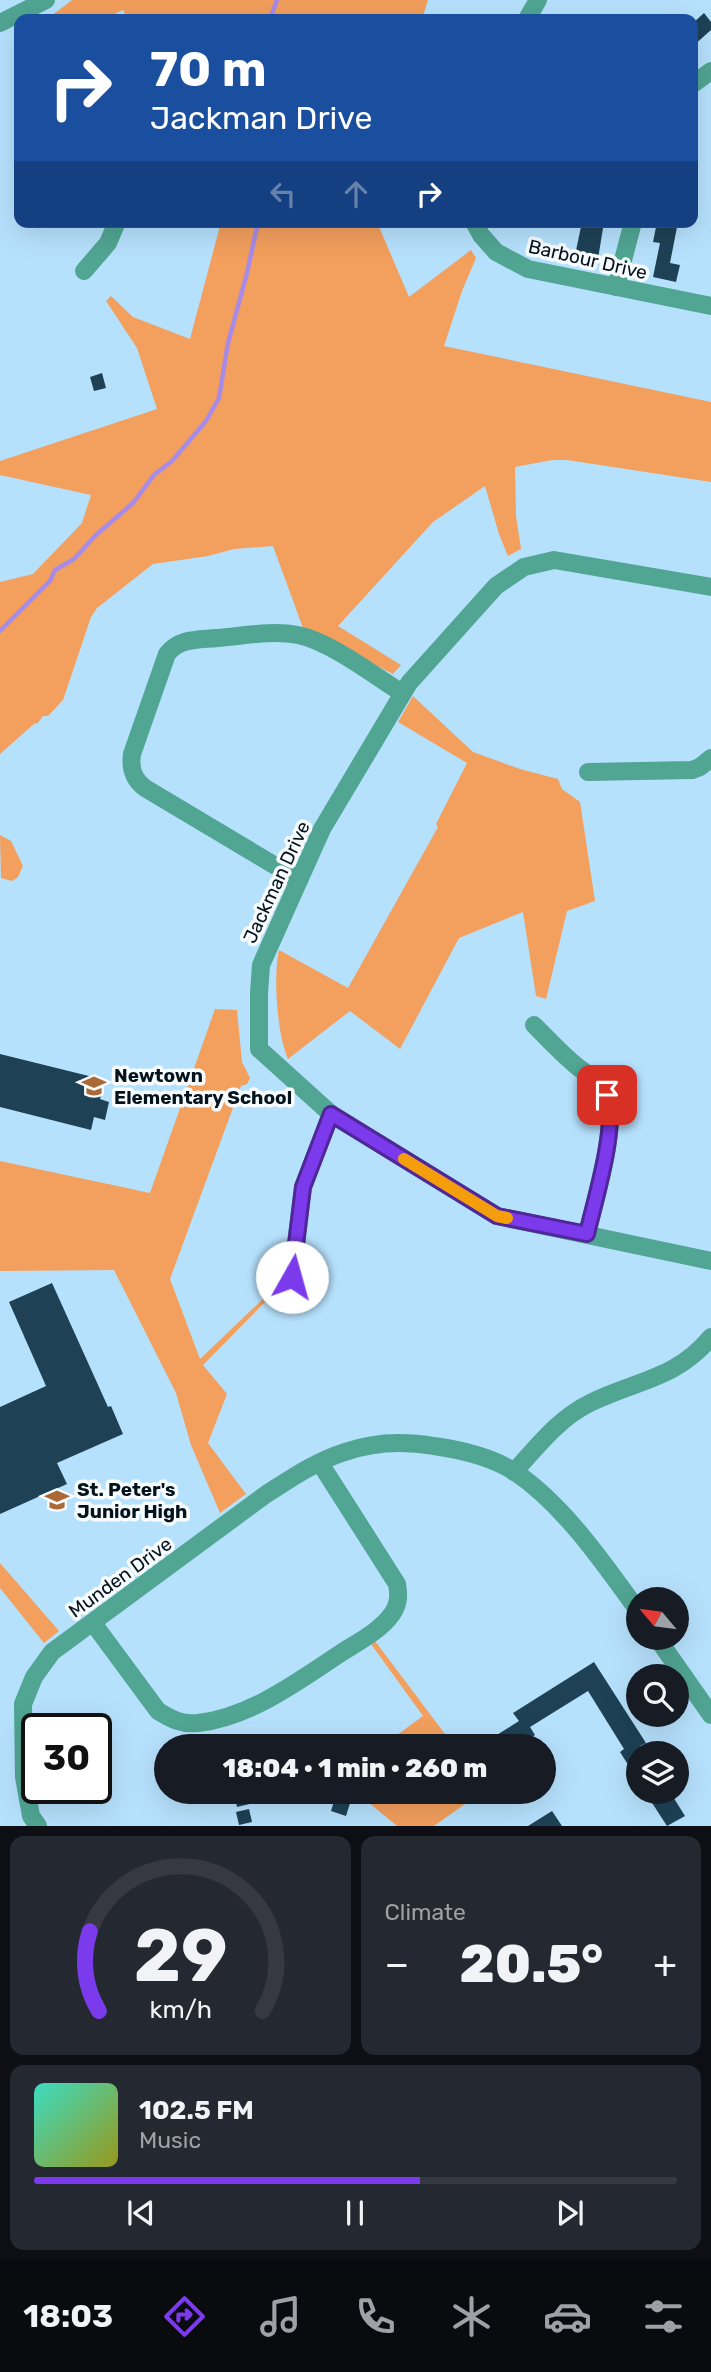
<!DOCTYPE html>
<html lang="en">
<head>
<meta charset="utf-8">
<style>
	body { margin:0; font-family:Rubik,sans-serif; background:#242831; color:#f1f3f6; height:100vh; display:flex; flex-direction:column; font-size:26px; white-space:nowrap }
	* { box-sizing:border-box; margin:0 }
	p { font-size:23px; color:#9ea1a6 }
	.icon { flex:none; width:38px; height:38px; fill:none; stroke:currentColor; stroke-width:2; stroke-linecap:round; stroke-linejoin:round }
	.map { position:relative; height:1826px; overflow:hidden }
	.drawer { display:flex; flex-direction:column; gap:10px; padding:10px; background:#0d0f14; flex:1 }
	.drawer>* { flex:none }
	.banner { position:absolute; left:14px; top:14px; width:684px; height:214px; border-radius:14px; box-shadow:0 7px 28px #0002; background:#1a4fa0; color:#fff; overflow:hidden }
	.needle { width:46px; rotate:299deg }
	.buttons { position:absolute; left:626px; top:1587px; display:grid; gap:14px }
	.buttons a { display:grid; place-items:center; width:63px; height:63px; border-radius:50%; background:#171b24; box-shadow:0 7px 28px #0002; font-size:35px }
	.speed { position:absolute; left:21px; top:1713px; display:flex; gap:14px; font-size:35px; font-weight:700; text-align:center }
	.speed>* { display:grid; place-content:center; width:91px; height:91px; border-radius:50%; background:#171b24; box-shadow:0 7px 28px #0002; line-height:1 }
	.speed .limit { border:4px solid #111; border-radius:10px; background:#fff; color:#111 }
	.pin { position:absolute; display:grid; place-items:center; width:60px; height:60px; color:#fff; margin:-30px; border-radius:14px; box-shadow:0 4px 10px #0006 }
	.me { position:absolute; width:77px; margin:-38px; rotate:7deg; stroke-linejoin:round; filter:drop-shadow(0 0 5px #0008) }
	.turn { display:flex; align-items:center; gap:24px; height:147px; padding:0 21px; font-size:32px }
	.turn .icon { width:91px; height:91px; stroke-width:2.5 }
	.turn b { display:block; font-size:49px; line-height:60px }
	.lanes { display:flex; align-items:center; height:66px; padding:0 21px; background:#0003; justify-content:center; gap:35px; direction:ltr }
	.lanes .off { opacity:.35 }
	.big { font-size:52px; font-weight:800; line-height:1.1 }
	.drawer .tile { flex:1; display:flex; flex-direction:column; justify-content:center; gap:10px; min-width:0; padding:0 24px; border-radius:14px; background:#242831 }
	.drawer .dial { align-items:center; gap:0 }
	.dial svg { height:182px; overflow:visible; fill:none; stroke:#363941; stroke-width:7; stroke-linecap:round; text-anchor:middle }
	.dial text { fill:#f1f3f6; stroke:none }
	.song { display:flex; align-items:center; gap:21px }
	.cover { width:84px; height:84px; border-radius:10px; background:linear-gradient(135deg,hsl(170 70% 55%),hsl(60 70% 35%)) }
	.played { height:7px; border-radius:4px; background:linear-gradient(90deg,#7c3aed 60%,#363941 60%) }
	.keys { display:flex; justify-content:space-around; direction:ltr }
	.heat { display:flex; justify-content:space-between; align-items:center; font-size:38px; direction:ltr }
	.drawer .tiles { flex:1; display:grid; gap:10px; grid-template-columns:1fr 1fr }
	.tile:last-child { grid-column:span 2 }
	.trip { position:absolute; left:154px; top:1734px; width:402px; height:70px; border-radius:35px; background:#171b24; box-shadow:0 7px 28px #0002; font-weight:800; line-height:70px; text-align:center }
	.dock { display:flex; height:112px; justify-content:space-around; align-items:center; background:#090b0e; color:#9ea1a6 }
	.dock .icon { width:49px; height:49px }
	.dock .active { color:#7c3aed }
	.dock b { font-size:32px; color:#f1f3f6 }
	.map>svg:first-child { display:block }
</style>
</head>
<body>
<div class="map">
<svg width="711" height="1826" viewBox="0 0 711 1826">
	<rect width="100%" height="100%" fill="#b6e1fd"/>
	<!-- green -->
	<g fill="#f39f5d">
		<polygon points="72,0 428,0 422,19 128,19 123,10 104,19 47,19"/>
		<polygon points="221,222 377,222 409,297 471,250 476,258 462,291 444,346 711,402 711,482 567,460 552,460 515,467 516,516 521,549 508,556 499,534 485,486 433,522 338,626 401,665 393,674 303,628 273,546 234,549 208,556 153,564 97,608 91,617 63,700 48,716 43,716 37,724 35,723 0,754 0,582 33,574 82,523 91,495 0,475 0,461 157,409 137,348 106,301 111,296 133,317 190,339"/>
		<path d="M413 696 473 752 520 769 558 779 562 789 580 802 595 901 567 911 546 999 536 996 523 912 459 938 400 1049 350 1011 288 1059C277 1034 273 977 279 950L348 988 438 827 436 824 467 763 398 722Z"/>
		<polygon points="0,835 11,841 23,866 18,877 12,881 1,878"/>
		<polygon points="215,1009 237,1010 242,1062 250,1078 247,1084 241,1086 170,1279 200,1359 266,1296 269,1298 203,1365 227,1394 208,1443 246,1494 220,1513 191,1445 176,1393 114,1270 0,1271 0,1161 150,1193"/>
		<polygon points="0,1563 59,1631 44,1643 0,1588"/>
		<polygon points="375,1641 454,1746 382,1746 423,1716 371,1644"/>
		<polygon points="356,1792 482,1792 434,1826 397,1826"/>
	</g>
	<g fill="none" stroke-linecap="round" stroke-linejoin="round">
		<!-- stream -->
		<g stroke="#a78be7" stroke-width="4.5">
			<polyline points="270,19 277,0"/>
			<polyline points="0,631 50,581 55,570 74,559 96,535 133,503 154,475 172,461 206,421 219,398 228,343 247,273 258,222"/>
		</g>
	</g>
	<!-- building -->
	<g fill="#1e4155">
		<polygon points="704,13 711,22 711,30 693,46 693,23"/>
		<polygon points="582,222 604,222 597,265 574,260"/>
		<polygon points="657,222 678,222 670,263 680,265 676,282 653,277 660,243 653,242"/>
		<polygon points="102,373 106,388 94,391 90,377"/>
		<polygon points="0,1054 105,1080 100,1099 109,1102 105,1120 94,1117 91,1130 0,1107"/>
		<polygon points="52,1283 108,1407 111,1406 123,1434 57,1463 67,1484 0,1514 0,1407 46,1386 9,1302"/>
		<polygon points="594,1662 646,1743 640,1746 645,1754 639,1754 639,1782 620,1752 624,1749 588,1691 530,1727 535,1735 517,1746 479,1746 519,1721 513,1713"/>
		<polygon points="234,1792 280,1792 280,1797 237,1807"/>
		<polygon points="645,1792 670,1792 685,1816 667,1826"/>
		<polygon points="336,1795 351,1800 346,1816 331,1811"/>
		<polygon points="249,1809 252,1822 239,1825 236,1812"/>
		<polygon points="552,1811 562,1826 528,1826"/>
	</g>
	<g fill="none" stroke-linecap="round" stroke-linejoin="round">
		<!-- street -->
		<g stroke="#51a593" stroke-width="18">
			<polyline points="527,19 538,0"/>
			<polyline points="0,23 46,0"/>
			<polyline points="693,84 711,71"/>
			<polyline points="474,222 481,235 496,252 528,269 711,306"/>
			<polyline points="84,271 108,243 117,222"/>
			<polyline points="616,287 633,222"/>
			<polyline points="711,587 554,560 524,567 496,586 409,683 322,829 261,965 259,993 259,1049 331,1114 497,1216 711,1261"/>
			<polyline points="588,772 692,770 700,767 711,758"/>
			<path d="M299 880 145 788C133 779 130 768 132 754L167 654C179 638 198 640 217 638 243 636 272 630 298 635 331 642 373 675 402 693"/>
			<path d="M534 1025C547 1038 559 1051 573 1063 583 1072 597 1079 605 1092 621 1117 594 1202 587 1234"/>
			<polyline points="292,1277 303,1187 331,1114"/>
			<path d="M514 1472C537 1447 559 1418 590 1403 636 1380 675 1380 711 1337"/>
			<path d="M93 1623 158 1711C171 1719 182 1725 198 1723 251 1717 298 1681 341 1653 358 1642 380 1631 392 1614 399 1604 399 1595 397 1584L320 1463"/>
			<polyline points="657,1638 711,1715"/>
			<path d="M38 1826 31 1816 24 1777 23 1704 34 1677 52 1652 265 1495C290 1479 316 1461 345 1452 373 1442 405 1441 434 1446 462 1450 492 1457 515 1472 565 1506 604 1564 639 1612"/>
		</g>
	</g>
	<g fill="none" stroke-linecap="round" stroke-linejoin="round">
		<!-- route casing -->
		<g stroke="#51269a" stroke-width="18">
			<path id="route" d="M292 1277 303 1187 331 1114 497 1216 587 1234C595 1199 618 1126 607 1095"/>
		</g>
		<!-- route -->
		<use href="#route" stroke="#7c3aed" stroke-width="12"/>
		<!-- slow -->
		<polyline stroke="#f59e0b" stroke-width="12" points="404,1159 497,1216 507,1218"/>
	</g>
	<!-- icons -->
	<defs>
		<g id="school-bare" transform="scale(1.89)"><path d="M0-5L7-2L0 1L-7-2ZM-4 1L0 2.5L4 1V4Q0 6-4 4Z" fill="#ab6935" stroke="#f8fcff" stroke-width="2.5" paint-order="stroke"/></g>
	</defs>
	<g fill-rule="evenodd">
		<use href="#school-bare" x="94" y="1086"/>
		<use href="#school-bare" x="57" y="1500"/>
	</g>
	<g text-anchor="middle" stroke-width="7" stroke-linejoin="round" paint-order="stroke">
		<!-- street labels -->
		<g font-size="19" fill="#04131c" stroke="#f8fcff">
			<text transform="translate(588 259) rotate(13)" y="7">Barbour Drive</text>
			<text transform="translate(276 882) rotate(-65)" y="7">Jackman Drive</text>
			<text transform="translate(120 1577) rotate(-36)" y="7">Munden Drive</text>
		</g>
		<!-- poi labels -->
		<g font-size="19" font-weight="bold" fill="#04131c" stroke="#f8fcff" text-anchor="start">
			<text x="114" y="1082">Newtown<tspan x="114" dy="22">Elementary School</tspan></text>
			<text x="77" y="1496">St. Peter's<tspan x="77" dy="22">Junior High</tspan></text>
		</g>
	</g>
</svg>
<div class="buttons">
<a><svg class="needle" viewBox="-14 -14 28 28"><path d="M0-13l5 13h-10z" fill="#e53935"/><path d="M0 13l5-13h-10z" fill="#9ea1a6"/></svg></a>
<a><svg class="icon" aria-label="search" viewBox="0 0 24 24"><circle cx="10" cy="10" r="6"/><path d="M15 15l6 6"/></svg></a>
<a><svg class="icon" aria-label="layers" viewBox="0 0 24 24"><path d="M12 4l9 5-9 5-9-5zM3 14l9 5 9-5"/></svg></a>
</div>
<div class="speed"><div class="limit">30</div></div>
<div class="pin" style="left:607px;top:1095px;background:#d93025"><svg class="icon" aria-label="arrive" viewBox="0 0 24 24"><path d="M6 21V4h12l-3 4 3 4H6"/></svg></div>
<svg class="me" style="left:292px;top:1277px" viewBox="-20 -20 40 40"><circle r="19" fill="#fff"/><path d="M0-13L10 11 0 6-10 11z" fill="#7c3aed"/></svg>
<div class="trip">18:04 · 1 min · 260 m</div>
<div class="banner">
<div class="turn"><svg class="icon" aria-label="right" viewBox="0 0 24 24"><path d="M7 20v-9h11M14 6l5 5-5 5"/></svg><div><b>70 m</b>Jackman Drive</div></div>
<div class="lanes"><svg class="icon off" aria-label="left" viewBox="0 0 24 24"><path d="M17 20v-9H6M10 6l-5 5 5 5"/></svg><svg class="icon off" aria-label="ahead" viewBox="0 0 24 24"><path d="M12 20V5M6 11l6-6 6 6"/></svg><svg class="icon" aria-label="right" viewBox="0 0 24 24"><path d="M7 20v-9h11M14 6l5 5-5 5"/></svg></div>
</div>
</div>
<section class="drawer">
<div class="tiles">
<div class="tile dial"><svg viewBox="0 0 100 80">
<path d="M14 69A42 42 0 1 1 86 69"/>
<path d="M14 69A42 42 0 0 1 10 34" stroke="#7c3aed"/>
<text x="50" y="56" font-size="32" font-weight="700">29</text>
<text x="50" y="72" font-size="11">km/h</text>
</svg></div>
<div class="tile"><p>Climate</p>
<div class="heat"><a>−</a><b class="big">20.5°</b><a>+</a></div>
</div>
<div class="tile">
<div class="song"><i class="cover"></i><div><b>102.5 FM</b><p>Music</p></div></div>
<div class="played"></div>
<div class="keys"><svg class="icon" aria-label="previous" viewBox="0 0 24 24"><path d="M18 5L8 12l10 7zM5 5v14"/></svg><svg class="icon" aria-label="pause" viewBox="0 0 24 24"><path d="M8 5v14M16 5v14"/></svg><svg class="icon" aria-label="next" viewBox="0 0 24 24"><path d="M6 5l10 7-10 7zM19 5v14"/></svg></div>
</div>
</div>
</section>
<nav class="dock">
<b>18:03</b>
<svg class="icon active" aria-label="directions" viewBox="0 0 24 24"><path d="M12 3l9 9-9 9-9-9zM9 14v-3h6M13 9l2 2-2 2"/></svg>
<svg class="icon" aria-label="music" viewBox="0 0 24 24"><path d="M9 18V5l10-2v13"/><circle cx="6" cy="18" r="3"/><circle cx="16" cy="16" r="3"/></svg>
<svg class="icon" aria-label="phone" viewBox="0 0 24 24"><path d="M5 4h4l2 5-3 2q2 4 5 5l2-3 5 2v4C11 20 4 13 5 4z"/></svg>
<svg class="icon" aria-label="climate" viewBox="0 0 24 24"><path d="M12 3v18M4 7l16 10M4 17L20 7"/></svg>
<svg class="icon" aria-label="car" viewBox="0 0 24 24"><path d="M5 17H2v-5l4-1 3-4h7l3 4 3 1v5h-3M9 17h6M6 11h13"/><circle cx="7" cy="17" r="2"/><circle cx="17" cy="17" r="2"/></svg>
<svg class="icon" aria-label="filters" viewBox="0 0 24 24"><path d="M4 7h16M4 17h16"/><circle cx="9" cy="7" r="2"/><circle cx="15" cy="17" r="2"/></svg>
</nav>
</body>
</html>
